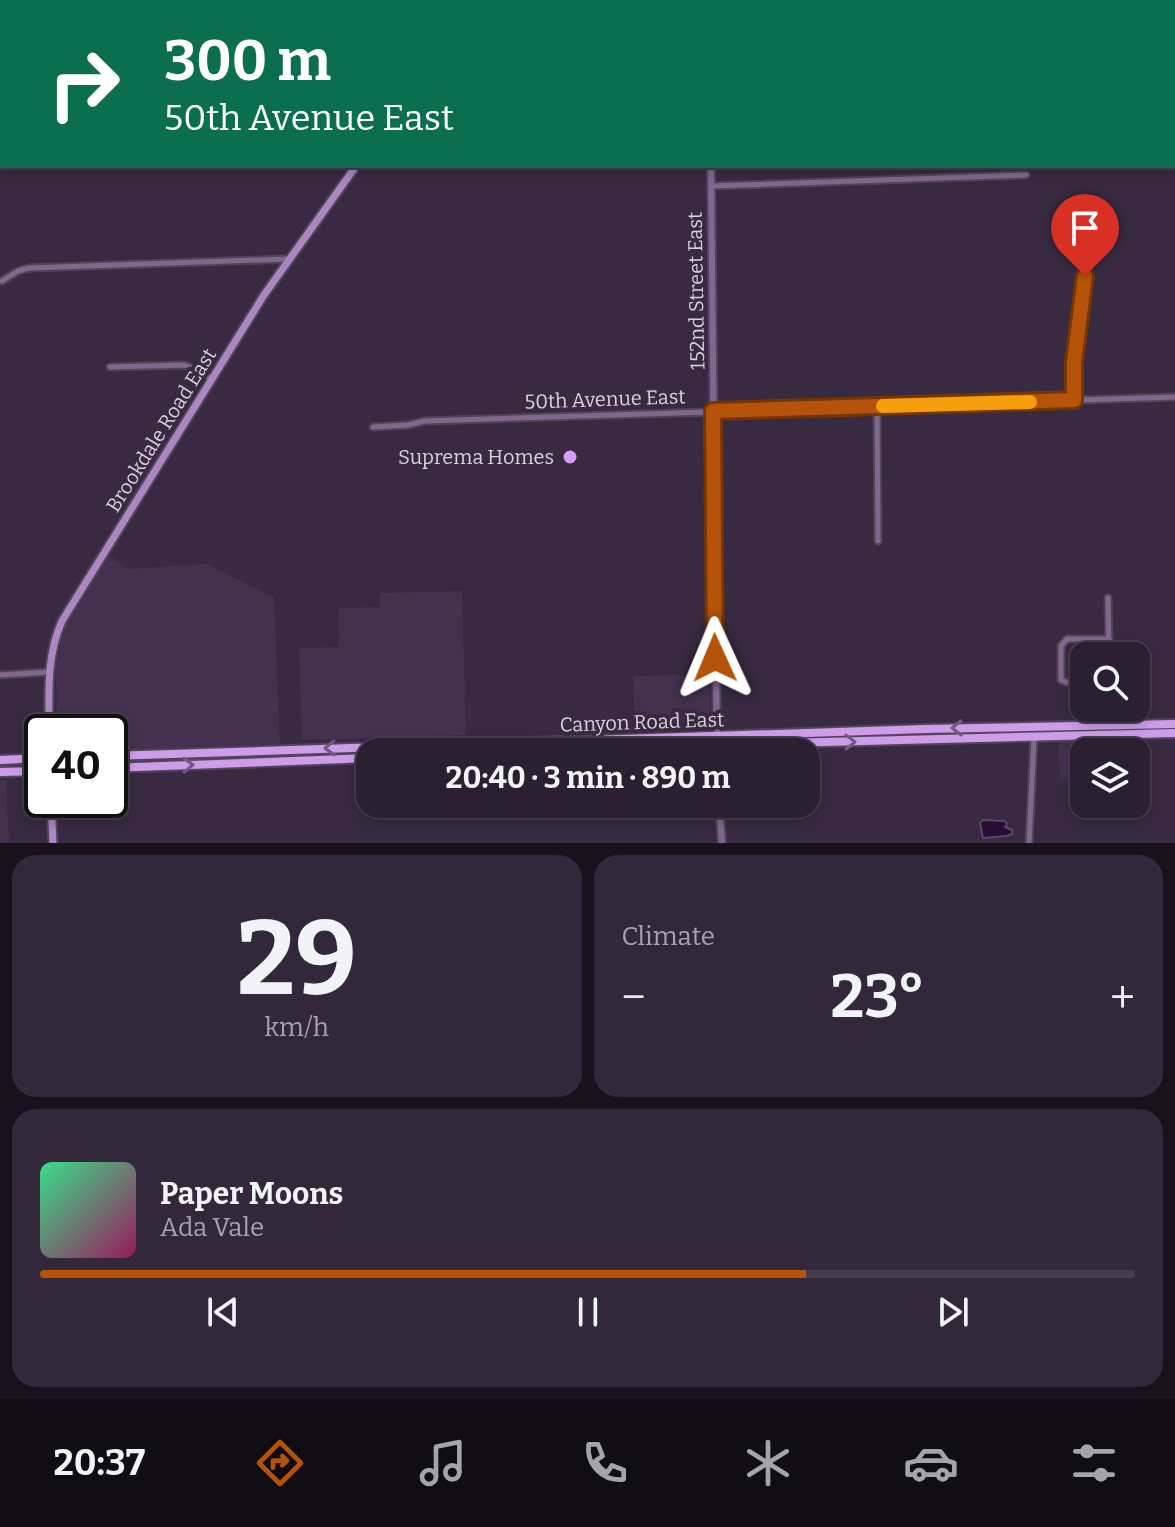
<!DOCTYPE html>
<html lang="en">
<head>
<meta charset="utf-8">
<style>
	body { margin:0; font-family:Bitter,serif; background:#322839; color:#f1f3f6; height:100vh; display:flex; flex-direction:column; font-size:30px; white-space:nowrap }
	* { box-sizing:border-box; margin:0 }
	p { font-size:26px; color:#a5a3ab }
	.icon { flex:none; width:44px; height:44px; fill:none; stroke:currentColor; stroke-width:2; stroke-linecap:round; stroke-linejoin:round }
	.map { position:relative; height:843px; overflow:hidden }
	.sheet { display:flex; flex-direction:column; gap:12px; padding:12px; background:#17121b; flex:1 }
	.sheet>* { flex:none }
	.top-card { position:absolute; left:0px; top:0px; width:1176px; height:168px; box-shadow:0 4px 12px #0003,0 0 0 2px #463e4d; background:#0b6e4f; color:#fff; overflow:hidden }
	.controls { position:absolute; left:1070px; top:642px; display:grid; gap:16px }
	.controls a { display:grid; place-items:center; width:80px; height:80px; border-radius:16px; background:#2a2031; box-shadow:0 4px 12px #0003,0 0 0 2px #463e4d; font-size:40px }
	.speed { position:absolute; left:24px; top:714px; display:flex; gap:16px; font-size:40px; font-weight:700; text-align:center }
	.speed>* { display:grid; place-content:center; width:104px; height:104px; border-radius:50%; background:#2a2031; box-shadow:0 4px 12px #0003,0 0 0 2px #463e4d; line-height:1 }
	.speed .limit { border:4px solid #111; border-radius:12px; background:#fff; color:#111 }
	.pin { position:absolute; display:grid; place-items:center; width:68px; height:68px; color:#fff; margin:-82px -34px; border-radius:50% 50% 50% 0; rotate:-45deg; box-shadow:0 0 8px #0007 }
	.pin .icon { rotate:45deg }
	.me { position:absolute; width:88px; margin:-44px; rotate:359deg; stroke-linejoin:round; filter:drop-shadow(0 0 6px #0008) }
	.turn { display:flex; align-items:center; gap:28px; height:168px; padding:0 32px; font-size:36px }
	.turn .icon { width:104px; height:104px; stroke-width:2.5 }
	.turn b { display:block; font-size:56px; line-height:68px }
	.big { font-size:60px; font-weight:700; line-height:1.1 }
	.sheet .tile { flex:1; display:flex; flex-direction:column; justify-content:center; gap:12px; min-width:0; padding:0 28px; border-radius:24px; background:#322839 }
	.sheet .dial { align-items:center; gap:0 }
	.dial b { font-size:104px; line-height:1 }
	.song { display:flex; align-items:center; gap:24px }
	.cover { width:96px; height:96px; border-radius:12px; background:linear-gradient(135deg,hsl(150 70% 55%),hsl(330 70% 35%)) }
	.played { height:8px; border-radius:4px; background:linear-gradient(90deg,#b45309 70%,#463e4d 70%) }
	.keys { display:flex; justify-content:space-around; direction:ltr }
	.heat { display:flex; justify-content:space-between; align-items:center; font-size:44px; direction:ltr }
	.sheet .tiles { flex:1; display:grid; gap:12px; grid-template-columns:1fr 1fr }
	.tile:last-child { grid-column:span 2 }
	.trip { position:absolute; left:356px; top:738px; width:464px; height:80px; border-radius:24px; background:#2a2031; box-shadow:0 4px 12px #0003,0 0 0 2px #463e4d; font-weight:700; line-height:80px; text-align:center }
	.dock { display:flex; height:128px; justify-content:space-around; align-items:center; background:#110d14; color:#a5a3ab }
	.dock .icon { width:56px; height:56px }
	.dock .selected { color:#b45309 }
	.dock b { font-size:36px; color:#f1f3f6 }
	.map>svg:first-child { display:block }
</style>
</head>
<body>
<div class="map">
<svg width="1175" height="843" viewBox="0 0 1175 843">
	<rect width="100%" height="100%" fill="#382a41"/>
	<!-- built -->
	<g fill="#43314e">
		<polygon points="109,555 127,569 207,564 274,597 280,744 110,750 110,732 57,732 56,665 61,637 66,625"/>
		<polygon points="462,591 466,735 302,740 299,648 339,647 338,608 380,607 380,593"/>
		<polygon points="709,674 710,727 635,729 633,676"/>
		<polygon points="1058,741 1099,742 1100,752 1084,752 1084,778 1060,780"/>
		<polygon points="0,780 6,780 9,843 0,843"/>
	</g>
	<!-- water -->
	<polygon fill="#270c35" stroke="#5d4768" stroke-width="2" points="983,820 1005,821 1007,824 1005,827 1012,830 1012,834 1006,836 983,838 980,823"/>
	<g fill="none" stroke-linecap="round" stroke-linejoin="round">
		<!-- minor casing -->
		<g stroke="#52455a" stroke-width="9">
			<g id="minor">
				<polyline points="296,0 296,2"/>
				<polyline points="67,2 68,0"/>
				<polyline points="711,186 1026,175"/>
				<polyline points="2,281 18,271 29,268 288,259"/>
				<polyline points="110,367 184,365 194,369 212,379"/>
				<polyline points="1074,400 1074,362 1085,276"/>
				<polyline points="877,407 878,541"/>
				<polyline points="373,427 408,425 425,421 1175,397"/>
				<polyline points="1108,598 1109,656"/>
				<polyline points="0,675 49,672"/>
				<polyline points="1084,682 1066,682 1061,680 1061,646 1067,639 1109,639"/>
				<polyline points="1109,708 1109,725"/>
				<polyline points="1029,843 1034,738"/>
			</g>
		</g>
		<!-- tertiary casing -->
		<g stroke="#52455a" stroke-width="10">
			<g id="tertiary">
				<polyline points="1174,62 1175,62"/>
				<polyline points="711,166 717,752"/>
				<polyline points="719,804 722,843"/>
			</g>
		</g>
		<!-- secondary casing -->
		<g stroke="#52455a" stroke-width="11">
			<g id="secondary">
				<polyline points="467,2 468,0"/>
				<path d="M49 732C49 694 46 657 62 621L264 295 356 166"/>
				<polyline points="51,800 53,843"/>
			</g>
		</g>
		<!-- primary casing -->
		<g stroke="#52455a" stroke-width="12">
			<g id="primary">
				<polyline points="536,752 785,743 1175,733"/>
				<polyline points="110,756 925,729 1175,724"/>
				<polyline points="0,760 42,758"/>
				<polyline points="110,768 370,758"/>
				<polyline points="0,772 42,771"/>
			</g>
		</g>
		<!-- minor -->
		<use href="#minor" stroke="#7f688d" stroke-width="5"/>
		<!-- tertiary -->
		<use href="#tertiary" stroke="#7f688d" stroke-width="6"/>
		<!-- secondary -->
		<use href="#secondary" stroke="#ab86c1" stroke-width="7"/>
		<!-- primary -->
		<use href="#primary" stroke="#cd9dea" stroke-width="8"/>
	</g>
	<!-- one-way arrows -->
	<defs><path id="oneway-chevron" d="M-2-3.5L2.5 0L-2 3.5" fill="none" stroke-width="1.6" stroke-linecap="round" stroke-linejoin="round" transform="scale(2)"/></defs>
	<g stroke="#745885">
		<use href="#oneway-chevron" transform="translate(957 728) rotate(179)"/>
		<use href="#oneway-chevron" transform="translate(850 742) rotate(-1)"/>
		<use href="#oneway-chevron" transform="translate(330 748) rotate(178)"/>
		<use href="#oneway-chevron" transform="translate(188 765) rotate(-2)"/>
	</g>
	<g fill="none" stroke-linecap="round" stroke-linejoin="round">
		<!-- route casing -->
		<g stroke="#753606" stroke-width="20">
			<polyline id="route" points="715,658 713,411 1074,400 1074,362 1085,276"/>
		</g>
		<!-- route -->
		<use href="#route" stroke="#b45309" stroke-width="14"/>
		<!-- slow -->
		<polyline stroke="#f59e0b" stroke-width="14" points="883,406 1030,402"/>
	</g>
	<!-- markers -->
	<circle fill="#d69bf9" stroke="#382a41" stroke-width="3" cx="570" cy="457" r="8"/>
	<g text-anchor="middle" stroke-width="8" stroke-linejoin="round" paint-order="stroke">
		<!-- street labels -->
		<g font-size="20" fill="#dad1e0" stroke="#382a41">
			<text transform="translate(696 291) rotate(-91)" y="7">152nd Street East</text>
			<text transform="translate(605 399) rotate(-2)" y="7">50th Avenue East</text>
			<text transform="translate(161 430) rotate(-58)" y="7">Brookdale Road East</text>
			<text transform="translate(642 722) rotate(-2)" y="7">Canyon Road East</text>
		</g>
		<!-- poi labels -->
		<g font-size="20" fill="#dad1e0" stroke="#382a41" text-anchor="end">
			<text x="554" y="464">Suprema Homes</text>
		</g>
	</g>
</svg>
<div class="controls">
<a><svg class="icon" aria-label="search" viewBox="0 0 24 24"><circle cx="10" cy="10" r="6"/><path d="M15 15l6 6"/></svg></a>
<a><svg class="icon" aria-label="layers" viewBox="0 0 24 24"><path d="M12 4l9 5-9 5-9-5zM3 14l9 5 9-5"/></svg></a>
</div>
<div class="speed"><div class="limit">40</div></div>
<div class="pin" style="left:1085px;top:276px;background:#d93025"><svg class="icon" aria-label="arrive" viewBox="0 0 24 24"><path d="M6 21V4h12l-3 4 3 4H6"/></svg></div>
<svg class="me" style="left:715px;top:658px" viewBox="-20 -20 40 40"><path d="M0-17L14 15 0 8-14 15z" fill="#b45309" stroke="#fff" stroke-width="4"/></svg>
<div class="trip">20:40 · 3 min · 890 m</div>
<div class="top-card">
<div class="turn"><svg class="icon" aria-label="right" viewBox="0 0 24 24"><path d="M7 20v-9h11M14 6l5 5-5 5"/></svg><div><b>300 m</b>50th Avenue East</div></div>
</div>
</div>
<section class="sheet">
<div class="tiles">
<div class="tile dial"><b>29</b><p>km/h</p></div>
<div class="tile"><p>Climate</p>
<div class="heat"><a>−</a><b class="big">23°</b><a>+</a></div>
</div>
<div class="tile">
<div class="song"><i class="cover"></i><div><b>Paper Moons</b><p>Ada Vale</p></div></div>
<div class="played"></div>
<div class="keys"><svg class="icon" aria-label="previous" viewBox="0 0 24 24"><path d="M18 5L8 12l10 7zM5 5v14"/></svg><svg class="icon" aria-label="pause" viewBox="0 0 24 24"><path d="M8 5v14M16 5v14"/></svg><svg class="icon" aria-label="next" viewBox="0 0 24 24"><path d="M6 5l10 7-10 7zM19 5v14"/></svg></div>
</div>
</div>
</section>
<nav class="dock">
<b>20:37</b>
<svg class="icon selected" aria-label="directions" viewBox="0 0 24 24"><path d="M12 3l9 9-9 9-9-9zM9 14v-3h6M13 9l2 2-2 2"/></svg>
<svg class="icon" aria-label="music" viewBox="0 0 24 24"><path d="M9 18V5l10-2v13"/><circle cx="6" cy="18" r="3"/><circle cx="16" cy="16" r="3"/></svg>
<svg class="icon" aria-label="phone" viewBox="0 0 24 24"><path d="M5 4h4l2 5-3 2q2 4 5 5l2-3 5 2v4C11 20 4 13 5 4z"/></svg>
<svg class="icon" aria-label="climate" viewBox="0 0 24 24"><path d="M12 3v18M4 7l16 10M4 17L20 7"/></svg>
<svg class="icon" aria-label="car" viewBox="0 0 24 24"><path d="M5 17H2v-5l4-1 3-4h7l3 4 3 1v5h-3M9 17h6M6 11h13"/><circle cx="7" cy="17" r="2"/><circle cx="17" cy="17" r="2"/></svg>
<svg class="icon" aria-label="filters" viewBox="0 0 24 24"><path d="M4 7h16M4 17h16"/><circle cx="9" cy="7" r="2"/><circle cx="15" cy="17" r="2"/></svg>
</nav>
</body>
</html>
